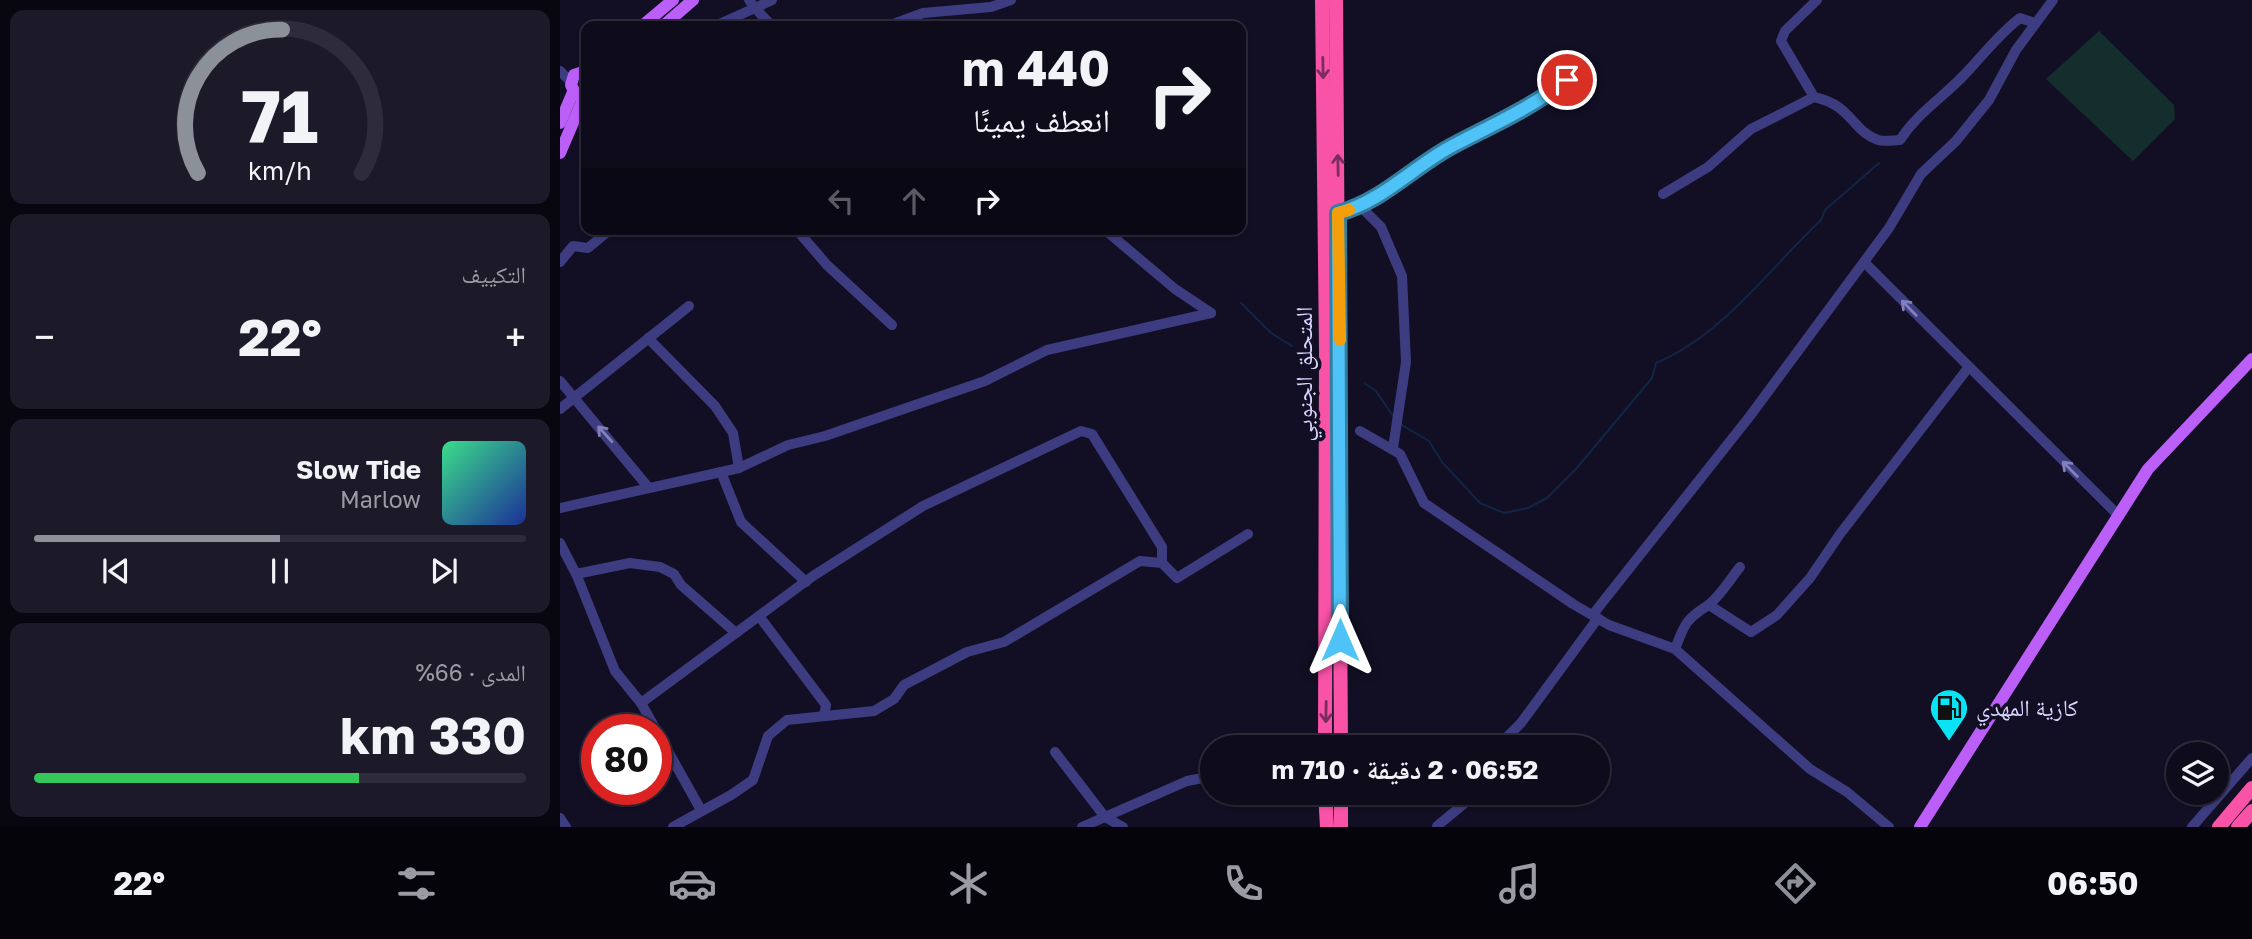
<!DOCTYPE html>
<html lang="ar">
<head>
<meta charset="utf-8">
<style>
	body { margin:0; font-family:"Golos Text","Noto Naskh Arabic",sans-serif; background:#1c1928; color:#f1f3f6; direction:rtl; height:100vh; display:flex; flex-direction:column; font-size:26px; white-space:nowrap }
	* { box-sizing:border-box; margin:0 }
	p { font-size:23px; color:#9b9ba3 }
	.icon { flex:none; width:38px; height:38px; fill:none; stroke:currentColor; stroke-width:2; stroke-linecap:round; stroke-linejoin:round }
	.map { position:relative; flex:1; overflow:hidden; direction:ltr }
	.details { display:flex; flex-direction:column; gap:10px; padding:10px; background:#08060f; width:560px }
	.details>* { flex:none }
	.guide { position:absolute; left:21px; top:21px; width:665px; height:214px; border-radius:14px; box-shadow:0 2px 5px #0004,0 0 0 2px #2e2b3a; direction:rtl; background:#0e0b1b; color:#f1f3f6; overflow:hidden }
	.tools { position:absolute; left:1606px; top:742px; display:grid; gap:14px }
	.tools a { display:grid; place-items:center; width:63px; height:63px; border-radius:50%; background:#0e0b1b; box-shadow:0 2px 5px #0004,0 0 0 2px #2e2b3a; font-size:35px }
	.speed { position:absolute; left:21px; top:714px; display:flex; gap:14px; font-size:35px; font-weight:700; text-align:center }
	.speed>* { display:grid; place-content:center; width:91px; height:91px; border-radius:50%; background:#0e0b1b; box-shadow:0 2px 5px #0004,0 0 0 2px #2e2b3a; line-height:1 }
	.speed .limit { border:10px solid #d22; background:#fff; color:#111 }
	.pin { position:absolute; display:grid; place-items:center; width:60px; height:60px; color:#fff; margin:-30px; border:4px solid #fff; border-radius:50%; box-shadow:0 2px 7px #0007 }
	.me { position:absolute; width:77px; margin:-38px; rotate:0deg; stroke-linejoin:round; filter:drop-shadow(0 0 5px #0008) }
	.turn { display:flex; align-items:center; gap:24px; height:147px; padding:0 21px; font-size:32px }
	.turn .icon { width:91px; height:91px; stroke-width:2.5 }
	.turn b { display:block; font-size:49px; line-height:60px }
	.lanes { display:flex; align-items:center; height:66px; padding:0 21px; background:#0003; justify-content:center; gap:35px; direction:ltr }
	.lanes .off { opacity:.35 }
	.big { font-size:52px; font-weight:700; line-height:1.1 }
	.details .widget { flex:1; display:flex; flex-direction:column; justify-content:center; gap:10px; min-width:0; padding:0 24px; border-radius:14px; background:#1c1928 }
	.details .dial { align-items:center; gap:0 }
	.dial svg { height:182px; overflow:visible; fill:none; stroke:#2e2b3a; stroke-width:7; stroke-linecap:round; text-anchor:middle }
	.dial text { fill:#f1f3f6; stroke:none }
	.song { display:flex; align-items:center; gap:21px }
	.cover { width:84px; height:84px; border-radius:10px; background:linear-gradient(135deg,hsl(150 70% 55%),hsl(230 70% 35%)) }
	.played { height:7px; border-radius:4px; background:linear-gradient(90deg,#8c9099 50%,#2e2b3a 50%) }
	.keys { display:flex; justify-content:space-around; direction:ltr }
	.heat { display:flex; justify-content:space-between; align-items:center; font-size:38px; direction:ltr }
	.charge { height:10px; border-radius:5px; background:linear-gradient(90deg,#34c759 66%,#2e2b3a 0) }
	.trip { position:absolute; left:640px; top:735px; width:410px; height:70px; border-radius:35px; background:#0e0b1b; box-shadow:0 2px 5px #0004,0 0 0 2px #2e2b3a; font-weight:700; line-height:70px; text-align:center; direction:rtl }
	.tabs { display:flex; height:112px; justify-content:space-around; align-items:center; background:#06040b; color:#9b9ba3 }
	.tabs .icon { width:49px; height:49px }
	.tabs .active { color:#8c9099 }
	.tabs b { font-size:32px; color:#f1f3f6 }
	main { display:flex; flex:1; min-height:0 }
	.map>svg:first-child { display:block }
</style>
</head>
<body>
<main>
<div class="map">
<svg width="1692" height="827" viewBox="0 0 1692 827">
	<rect width="100%" height="100%" fill="#120f24"/>
	<!-- green -->
	<polygon fill="#132e2c" points="1539,31 1614,105 1615,119 1573,161 1486,79"/>
	<g fill="none" stroke-linecap="round" stroke-linejoin="round">
		<!-- stream -->
		<g stroke="#102647" stroke-width="2">
			<polyline points="681,303 711,333 732,346"/>
			<polyline points="805,384 815,390 834,417"/>
			<path d="M840 424 869 441 882 462 920 503 944 513 968 508 987 498 1016 469 1092 378 1096 363C1162 336 1210 268 1261 220L1265 210 1319 163"/>
		</g>
		<!-- minor -->
		<g stroke="#3d3c81" stroke-width="10">
			<polyline points="155,26 195,8 189,0"/>
			<polyline points="212,26 195,8 212,0"/>
			<polyline points="328,26 363,13 431,7 451,0"/>
			<polyline points="0,71 11,82"/>
			<polyline points="1254,97 1221,41 1225,31 1257,0"/>
			<path d="M1103 194 1148 167 1191 129 1254 97C1292 105 1292 131 1318 140 1324 142 1334 140 1340 140 1358 112 1384 97 1406 73 1425 53 1439 34 1460 18L1475 23"/>
			<polyline points="800,206 821,227 842,276 846,362 833,448"/>
			<polyline points="778,213 800,206 853,174 892,146 980,101 1007,80"/>
			<polyline points="236,229 267,265 332,325"/>
			<polyline points="544,229 615,289 651,313"/>
			<polyline points="0,262 13,246 28,248 51,229"/>
			<polyline points="1304,262 1559,516"/>
			<polyline points="88,338 155,406 173,433 179,468"/>
			<polyline points="0,381 88,487"/>
			<polyline points="0,409 129,306"/>
			<polyline points="800,431 840,454 864,503 1013,604 1049,625 1115,649 1250,769 1287,792 1329,827"/>
			<polyline points="161,472 181,522 246,582"/>
			<polyline points="0,508 179,468 228,445 265,436 425,381 487,350 651,313"/>
			<polyline points="0,543 17,576 55,671 81,703 141,810"/>
			<polyline points="16,574 70,563 100,567 114,574 121,585 176,633"/>
			<polyline points="1149,605 1191,632 1217,615 1250,578 1280,534 1408,368"/>
			<polyline points="1034,613 1190,416 1329,228 1361,174 1396,141 1429,100 1456,50 1493,0"/>
			<polyline points="199,616 266,705 264,716"/>
			<path d="M1115 649C1124 625 1126 619 1147 606 1159 598 1171 578 1180 567"/>
			<polyline points="81,703 253,576 363,506 521,431 532,434 602,547 602,563"/>
			<polyline points="937,747 961,723 1038,618"/>
			<polyline points="495,752 545,817 563,827"/>
			<polyline points="0,818 6,827"/>
			<polyline points="877,826 917,793"/>
			<polyline points="113,827 171,795 193,780 208,736 227,720 314,711 334,699 344,685 407,652 444,642 580,561 602,563 617,578 688,534"/>
			<polyline points="522,827 627,781 653,776"/>
			<polyline points="1632,827 1692,758"/>
		</g>
		<!-- major -->
		<g stroke="#bc5ff9" stroke-width="12">
			<polyline points="82,26 113,0"/>
			<polyline points="103,26 133,0"/>
			<polyline points="26,71 14,75 11,85 16,95 26,97"/>
			<polyline points="0,123 13,92"/>
			<polyline points="0,153 24,97"/>
			<polyline points="1360,827 1588,469 1692,359"/>
		</g>
		<!-- highway -->
		<g stroke="#f953a7" stroke-width="14">
			<polyline points="762,0 766,349 765,747"/>
			<polyline points="776,0 781,747"/>
			<polyline points="765,793 767,827"/>
			<polyline points="781,793 781,827"/>
			<polyline points="1659,827 1692,788"/>
			<polyline points="1678,827 1692,811"/>
		</g>
	</g>
	<!-- one-way arrows -->
	<defs><path id="oneway-shaft" d="M-6 0H5M1.5-3L5.5 0L1.5 3" fill="none" stroke-width="1.6" stroke-linecap="round" stroke-linejoin="round" transform="scale(1.75)"/></defs>
	<g stroke="#7a2e5f">
		<use href="#oneway-shaft" transform="translate(763 68) rotate(89)"/>
		<use href="#oneway-shaft" transform="translate(778 165) rotate(-91)"/>
		<use href="#oneway-shaft" transform="translate(766 712) rotate(91)"/>
	</g>
	<g stroke="#8280b9">
		<use href="#oneway-shaft" transform="translate(1349 308) rotate(-134)"/>
		<use href="#oneway-shaft" transform="translate(45 434) rotate(-132)"/>
		<use href="#oneway-shaft" transform="translate(1510 469) rotate(-135)"/>
	</g>
	<g fill="none" stroke-linecap="round" stroke-linejoin="round">
		<!-- route casing -->
		<g stroke="#337fa1" stroke-width="18">
			<path id="route" d="M780 640 778 213C822 202 855 165 894 145 934 124 971 108 1007 80"/>
		</g>
		<!-- route -->
		<use href="#route" stroke="#4fc3f7" stroke-width="12"/>
		<!-- slow -->
		<polyline stroke="#f59e0b" stroke-width="12" points="780,340 778,213 789,210"/>
	</g>
	<!-- icons -->
	<defs>
		<g id="fuel-pin" transform="scale(2.0125)"><path d="M0 17L-7.5 6A9.5 9.5 0 1 1 7.5 6Z" fill="#09e3f4" stroke="#120f24"/><path d="M-5.5-6h7V0h2V4h1.3V-2.5L3-4.5l.8-.8L6-3V5H2.5V1h-1V6h-7ZM-4.2-4.7v3.2H.2V-4.7Z" fill="#111"/></g>
	</defs>
	<g fill-rule="evenodd">
		<use href="#fuel-pin" x="1389" y="708"/>
	</g>
	<g text-anchor="middle" stroke-width="7" stroke-linejoin="round" paint-order="stroke">
		<!-- street labels -->
		<g font-size="23" fill="#d7d4fd" stroke="#120f24">
			<text transform="translate(744 374) rotate(-90)" y="8">المتحلق الجنوبي</text>
		</g>
		<!-- poi labels -->
		<g font-size="23" fill="#d7d4fd" stroke="#120f24" text-anchor="start">
			<text x="1416" y="716">كازية المهدي</text>
		</g>
	</g>
</svg>
<div class="tools">
<a><svg class="icon" aria-label="layers" viewBox="0 0 24 24"><path d="M12 4l9 5-9 5-9-5zM3 14l9 5 9-5"/></svg></a>
</div>
<div class="speed"><div class="limit">80</div></div>
<div class="pin" style="left:1007px;top:80px;background:#d93025"><svg class="icon" aria-label="arrive" viewBox="0 0 24 24"><path d="M6 21V4h12l-3 4 3 4H6"/></svg></div>
<svg class="me" style="left:780px;top:640px" viewBox="-20 -20 40 40"><path d="M0-17L14 15 0 8-14 15z" fill="#4fc3f7" stroke="#fff" stroke-width="4"/></svg>
<div class="trip">06:52 · 2 دقيقة · 710 m</div>
<div class="guide">
<div class="turn"><svg class="icon" aria-label="right" viewBox="0 0 24 24"><path d="M7 20v-9h11M14 6l5 5-5 5"/></svg><div><b>440 m</b>انعطف يمينًا</div></div>
<div class="lanes"><svg class="icon off" aria-label="left" viewBox="0 0 24 24"><path d="M17 20v-9H6M10 6l-5 5 5 5"/></svg><svg class="icon off" aria-label="ahead" viewBox="0 0 24 24"><path d="M12 20V5M6 11l6-6 6 6"/></svg><svg class="icon" aria-label="right" viewBox="0 0 24 24"><path d="M7 20v-9h11M14 6l5 5-5 5"/></svg></div>
</div>
</div>
<section class="details">
<div class="widget dial"><svg viewBox="0 0 100 80">
<path d="M14 69A42 42 0 1 1 86 69"/>
<path d="M14 69A42 42 0 0 1 51 6" stroke="#8c9099"/>
<text x="50" y="56" font-size="32" font-weight="700">71</text>
<text x="50" y="72" font-size="11">km/h</text>
</svg></div>
<div class="widget"><p>التكييف</p>
<div class="heat"><a>−</a><b class="big">22°</b><a>+</a></div>
</div>
<div class="widget">
<div class="song"><i class="cover"></i><div><b>Slow Tide</b><p>Marlow</p></div></div>
<div class="played"></div>
<div class="keys"><svg class="icon" aria-label="previous" viewBox="0 0 24 24"><path d="M18 5L8 12l10 7zM5 5v14"/></svg><svg class="icon" aria-label="pause" viewBox="0 0 24 24"><path d="M8 5v14M16 5v14"/></svg><svg class="icon" aria-label="next" viewBox="0 0 24 24"><path d="M6 5l10 7-10 7zM19 5v14"/></svg></div>
</div>
<div class="widget"><p>المدى · 66%</p><b class="big">330 km</b><div class="charge"></div></div>
</section>
</main>
<nav class="tabs">
<b>06:50</b>
<svg class="icon active" aria-label="directions" viewBox="0 0 24 24"><path d="M12 3l9 9-9 9-9-9zM9 14v-3h6M13 9l2 2-2 2"/></svg>
<svg class="icon" aria-label="music" viewBox="0 0 24 24"><path d="M9 18V5l10-2v13"/><circle cx="6" cy="18" r="3"/><circle cx="16" cy="16" r="3"/></svg>
<svg class="icon" aria-label="phone" viewBox="0 0 24 24"><path d="M5 4h4l2 5-3 2q2 4 5 5l2-3 5 2v4C11 20 4 13 5 4z"/></svg>
<svg class="icon" aria-label="climate" viewBox="0 0 24 24"><path d="M12 3v18M4 7l16 10M4 17L20 7"/></svg>
<svg class="icon" aria-label="car" viewBox="0 0 24 24"><path d="M5 17H2v-5l4-1 3-4h7l3 4 3 1v5h-3M9 17h6M6 11h13"/><circle cx="7" cy="17" r="2"/><circle cx="17" cy="17" r="2"/></svg>
<svg class="icon" aria-label="filters" viewBox="0 0 24 24"><path d="M4 7h16M4 17h16"/><circle cx="9" cy="7" r="2"/><circle cx="15" cy="17" r="2"/></svg>
<b>22°</b>
</nav>
</body>
</html>
